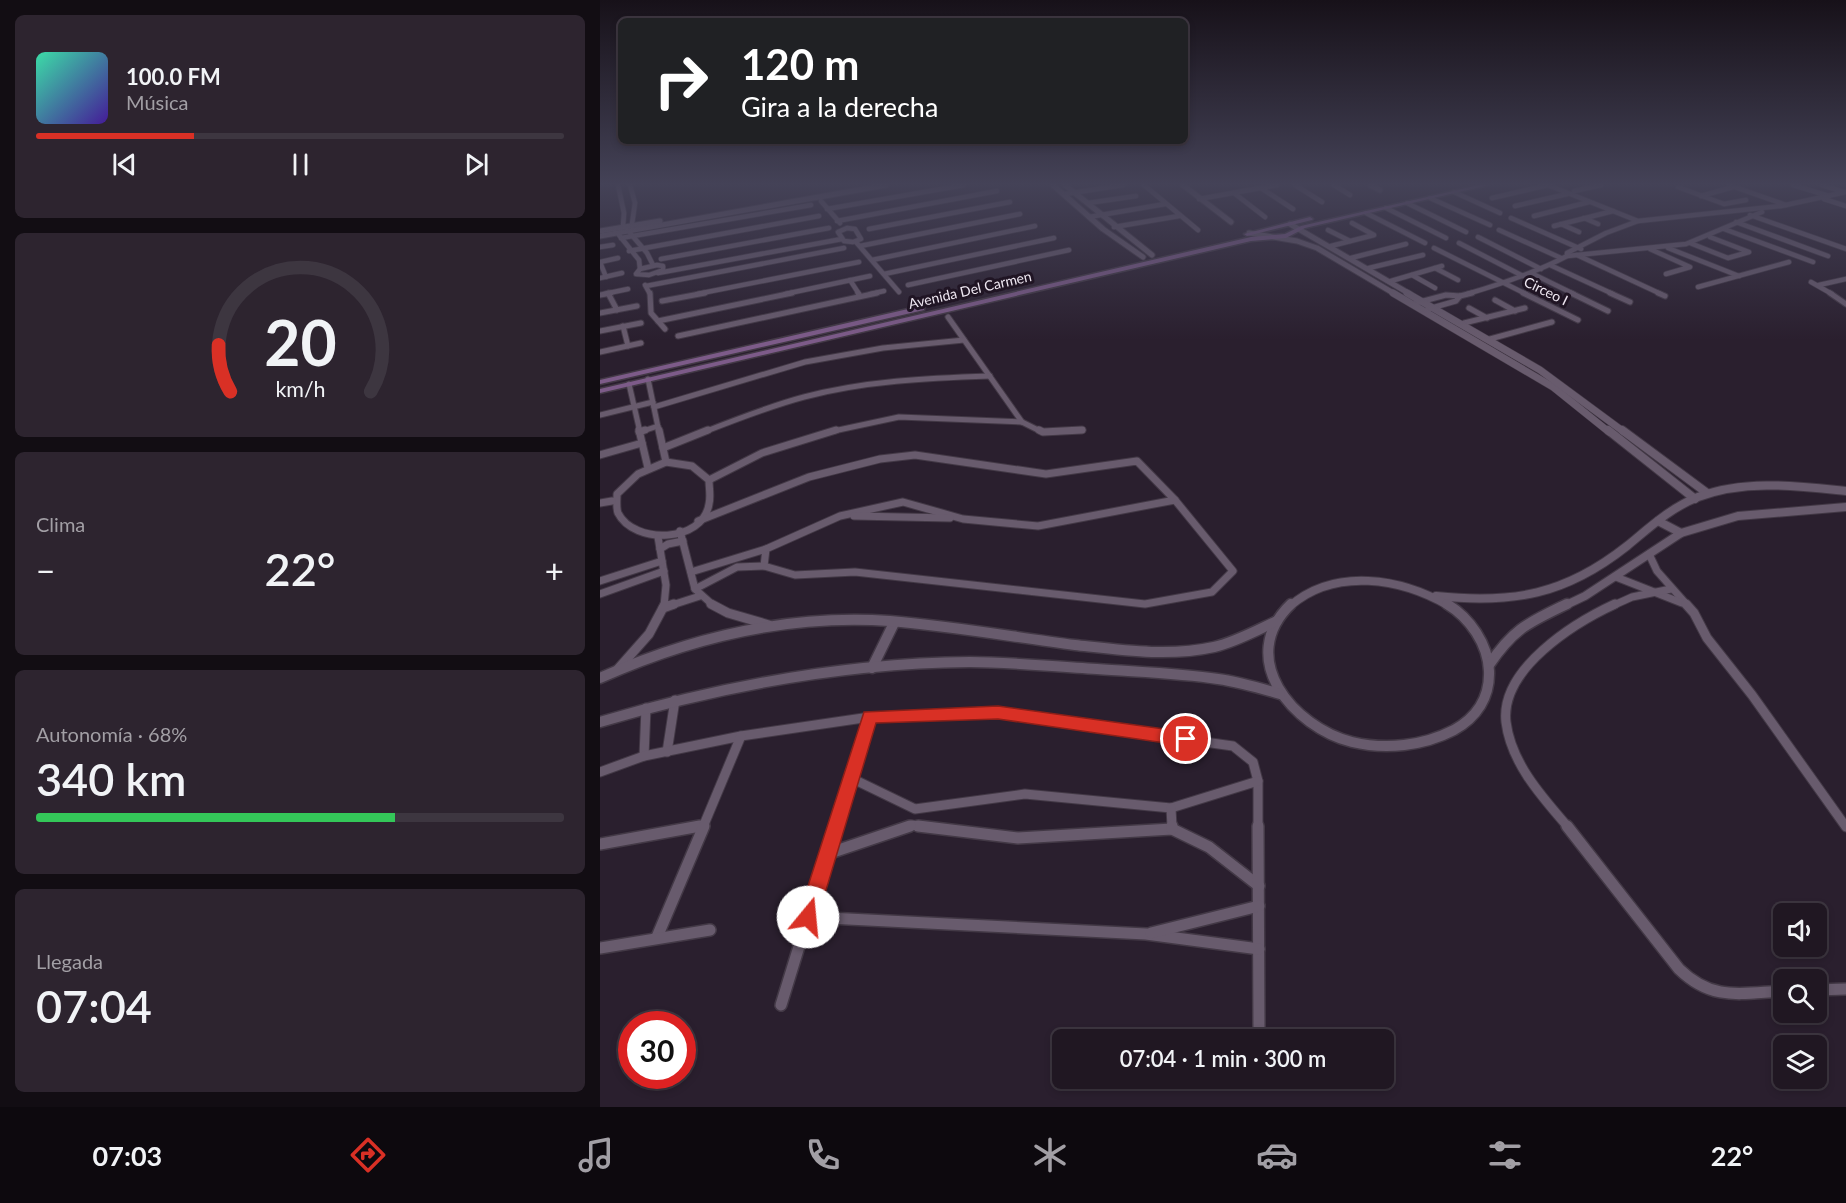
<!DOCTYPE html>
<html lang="es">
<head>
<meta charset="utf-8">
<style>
	body { margin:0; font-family:Lato,sans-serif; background:#2d242f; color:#f1f3f6; height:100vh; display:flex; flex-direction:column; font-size:22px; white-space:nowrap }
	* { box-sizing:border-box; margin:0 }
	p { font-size:20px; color:#a29fa5 }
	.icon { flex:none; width:33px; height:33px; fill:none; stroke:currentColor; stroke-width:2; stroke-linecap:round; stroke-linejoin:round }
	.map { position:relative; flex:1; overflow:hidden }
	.panel { display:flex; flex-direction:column; gap:15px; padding:15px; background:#120d13; width:600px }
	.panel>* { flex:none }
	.hud { position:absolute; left:18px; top:18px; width:570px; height:126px; border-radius:9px; box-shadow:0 3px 9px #0003,0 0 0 2px #3d3640; background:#202124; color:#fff; overflow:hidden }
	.tools { position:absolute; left:1173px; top:903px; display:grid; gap:12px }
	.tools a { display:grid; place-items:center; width:54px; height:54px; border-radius:9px; background:#201722; box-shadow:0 3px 9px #0003,0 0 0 2px #3d3640; font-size:30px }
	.speed { position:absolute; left:18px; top:1011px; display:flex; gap:12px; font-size:30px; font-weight:700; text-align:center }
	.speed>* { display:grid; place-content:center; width:78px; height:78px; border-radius:50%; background:#201722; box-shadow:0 3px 9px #0003,0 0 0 2px #3d3640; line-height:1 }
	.speed .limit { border:9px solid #d22; background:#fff; color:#111 }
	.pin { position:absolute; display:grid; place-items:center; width:51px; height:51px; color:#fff; margin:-26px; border:3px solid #fff; border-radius:50%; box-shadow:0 2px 6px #0007 }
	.me { position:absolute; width:66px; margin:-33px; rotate:17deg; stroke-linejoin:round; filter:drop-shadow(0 0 4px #0008) }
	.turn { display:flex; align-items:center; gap:21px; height:126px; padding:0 24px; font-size:27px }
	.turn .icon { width:78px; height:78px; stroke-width:2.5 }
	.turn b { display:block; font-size:42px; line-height:51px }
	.big { font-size:45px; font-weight:600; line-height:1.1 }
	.panel .widget { flex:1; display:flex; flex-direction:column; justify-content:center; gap:9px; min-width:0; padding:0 21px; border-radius:9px; background:#2d242f }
	.panel .dial { align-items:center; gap:0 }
	.dial svg { height:156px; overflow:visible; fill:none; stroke:#3d3640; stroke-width:7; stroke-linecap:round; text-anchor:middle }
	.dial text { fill:#f1f3f6; stroke:none }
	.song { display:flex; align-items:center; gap:18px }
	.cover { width:72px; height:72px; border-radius:9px; background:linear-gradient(135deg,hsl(160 70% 55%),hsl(260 70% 35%)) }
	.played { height:6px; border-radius:3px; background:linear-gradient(90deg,#d93025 30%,#3d3640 30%) }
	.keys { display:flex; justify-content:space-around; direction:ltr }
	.heat { display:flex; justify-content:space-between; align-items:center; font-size:33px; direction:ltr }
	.charge { height:9px; border-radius:4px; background:linear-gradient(90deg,#34c759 68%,#3d3640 0) }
	.trip { position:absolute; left:452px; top:1029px; width:342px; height:60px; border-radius:9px; background:#201722; box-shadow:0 3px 9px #0003,0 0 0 2px #3d3640; font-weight:600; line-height:60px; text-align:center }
	.tabs { display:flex; height:96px; justify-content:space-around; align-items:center; background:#0d090e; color:#a29fa5 }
	.tabs .icon { width:42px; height:42px }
	.tabs .on { color:#d93025 }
	.tabs b { font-size:27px; color:#f1f3f6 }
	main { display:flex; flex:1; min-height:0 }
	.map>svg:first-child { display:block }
</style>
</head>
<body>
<main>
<section class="panel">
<div class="widget">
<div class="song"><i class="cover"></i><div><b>100.0 FM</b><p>Música</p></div></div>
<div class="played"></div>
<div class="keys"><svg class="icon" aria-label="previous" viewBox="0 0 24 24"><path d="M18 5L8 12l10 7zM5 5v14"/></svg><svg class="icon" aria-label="pause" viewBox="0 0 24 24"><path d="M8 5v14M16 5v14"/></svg><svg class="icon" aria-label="next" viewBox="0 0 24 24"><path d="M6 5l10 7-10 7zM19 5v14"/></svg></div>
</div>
<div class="widget dial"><svg viewBox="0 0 100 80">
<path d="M14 69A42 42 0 1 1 86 69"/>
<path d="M14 69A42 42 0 0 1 8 45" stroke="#d93025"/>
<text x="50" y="56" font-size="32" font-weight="700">20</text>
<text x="50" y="72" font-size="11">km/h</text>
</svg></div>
<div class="widget"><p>Clima</p>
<div class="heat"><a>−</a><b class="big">22°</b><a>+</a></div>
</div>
<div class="widget"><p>Autonomía · 68%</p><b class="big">340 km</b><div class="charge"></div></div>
<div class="widget"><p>Llegada</p><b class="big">07:04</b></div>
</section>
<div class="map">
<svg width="1246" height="1107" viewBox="0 0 1246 1107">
	<rect width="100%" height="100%" fill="#2a1f2e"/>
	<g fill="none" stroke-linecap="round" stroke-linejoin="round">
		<!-- minor-far4 casing -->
		<g stroke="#433946" stroke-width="6">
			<g id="minor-far4">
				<polyline points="18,185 24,213 23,226"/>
				<polyline points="30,185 35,203 32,224"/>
				<polyline points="544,185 598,230"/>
				<polyline points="695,185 722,202"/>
				<polyline points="734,185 750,195"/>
				<polyline points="948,185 1038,221"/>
				<polyline points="1129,185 1186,205"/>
				<polyline points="1193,185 1229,196"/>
				<polyline points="1222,185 1244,192"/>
				<polyline points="1078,187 1124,204 1146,200"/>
				<polyline points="661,188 693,209"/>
				<polyline points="974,191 1001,185"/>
				<polyline points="854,192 900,213"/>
				<polyline points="634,193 665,217"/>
				<polyline points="465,194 523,185"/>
				<polyline points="1101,196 1133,187"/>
				<polyline points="830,198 890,225"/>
				<polyline points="892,198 948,185"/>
				<polyline points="599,199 677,185"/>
				<polyline points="1224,199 1246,206"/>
				<polyline points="221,201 240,223"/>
				<polyline points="488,203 536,196"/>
				<polyline points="807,203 866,232"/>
				<polyline points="915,206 967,194"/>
				<polyline points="786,208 846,238"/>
				<polyline points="227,209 364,185"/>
				<polyline points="766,213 825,243"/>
				<polyline points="1150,215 1246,249"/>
				<polyline points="934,216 989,202"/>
				<polyline points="489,217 565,204"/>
				<polyline points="911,218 981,249"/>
				<polyline points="984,218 998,224"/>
				<polyline points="237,221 397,191"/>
				<polyline points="1136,222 1228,256"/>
				<polyline points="961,224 979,232"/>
				<polyline points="954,226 1013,211"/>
				<polyline points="514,227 579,216"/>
				<polygon points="247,228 255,229 261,239 253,242 244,241 238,232"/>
				<polyline points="269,229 410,202"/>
				<polyline points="1124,229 1213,262"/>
				<polyline points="728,230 750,241"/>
				<polyline points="899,230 961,258"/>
				<polyline points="30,233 47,253 53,265"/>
				<polyline points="19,235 39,260 40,269"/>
				<polyline points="878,237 941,269"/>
				<polyline points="21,238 211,205"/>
				<polyline points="256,242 299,292"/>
				<polyline points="859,243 923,276"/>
				<polyline points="1090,243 1128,258 1149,252 1110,237"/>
				<polyline points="260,246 420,214"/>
				<polyline points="731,246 774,235 752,223"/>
				<polyline points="0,247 13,245"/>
				<polyline points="834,248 926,294"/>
				<polyline points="1068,248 1139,276"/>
				<polyline points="1050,249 1090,267 1066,274"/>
				<polyline points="29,251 219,216"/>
				<polyline points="977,255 1061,294"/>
				<polyline points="967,256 1086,244 1162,212"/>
				<polyline points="751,258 806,244"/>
				<polyline points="61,259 229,228"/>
				<polyline points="272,260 435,226"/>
				<polygon points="57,265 63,266 63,270 49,275 36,274 40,269"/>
				<polyline points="950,265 1013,294"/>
				<polyline points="769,268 823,255"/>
				<polyline points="835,268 858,280"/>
				<polyline points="58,273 242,239"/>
				<polyline points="931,273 974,294"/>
				<polyline points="284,274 454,238"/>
				<polyline points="812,275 835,288"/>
				<polyline points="6,277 0,262 18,258"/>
				<polyline points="0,278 22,273"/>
				<polyline points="250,280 259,294"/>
				<polyline points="791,281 842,266"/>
				<polyline points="1211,282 1232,294"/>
				<polyline points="45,285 50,294"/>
				<polyline points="308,285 469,250"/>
				<polyline points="1219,285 1246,279"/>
				<polyline points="46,286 244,248"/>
				<polyline points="1098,287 1189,262"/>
				<polyline points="4,294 28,289"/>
				<polyline points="97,294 259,262"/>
				<polyline points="185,294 270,276"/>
				<polyline points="270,294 284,291"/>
				<path d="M867 294C901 284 935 273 967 256V253L1006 233 1038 221 1181 206 1246 192"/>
			</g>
		</g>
		<!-- minor-far3 casing -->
		<g stroke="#433946" stroke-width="7">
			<g id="minor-far3">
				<polyline points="8,293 17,310"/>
				<polyline points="50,293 51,313 65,329"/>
				<polyline points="258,293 260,296"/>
				<polyline points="923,293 978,320"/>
				<polyline points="971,293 1008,311"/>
				<polyline points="1010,293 1030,302"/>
				<polyline points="1058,293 1065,296"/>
				<polyline points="1230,293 1246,304"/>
				<polyline points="0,295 11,293"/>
				<polyline points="895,300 915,311"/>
				<polyline points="62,301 105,293"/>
				<polyline points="816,303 846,295 860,296 872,293"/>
				<polyline points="869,308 887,318"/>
				<polyline points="828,309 856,301 860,296"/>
				<polyline points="0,313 37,306"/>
				<polyline points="348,317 422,422"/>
				<polyline points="58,321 192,293"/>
				<polyline points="864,323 925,308"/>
				<polyline points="23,326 28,346"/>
				<polyline points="0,331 41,323"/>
				<polyline points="78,336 277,293"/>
				<polyline points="890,339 952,322"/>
				<polyline points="0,352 41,343"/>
				<polyline points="48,379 59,432"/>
				<polyline points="29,384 40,432"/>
				<polyline points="54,407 205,362 283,348 364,340"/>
				<polyline points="0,415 53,402"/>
				<polyline points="40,432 58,426"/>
				<path d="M104 432C137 419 170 406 204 397 264 381 328 378 390 376"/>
				<polyline points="229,432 299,417 422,422 442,432"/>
				<polyline points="452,432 483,430"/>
			</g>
		</g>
		<!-- minor-far2 casing -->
		<g stroke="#433946" stroke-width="9">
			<g id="minor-far2">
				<polyline points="39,430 48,468"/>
				<polyline points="59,430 66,462"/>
				<polyline points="439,430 443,432 482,430"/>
				<polyline points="39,432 45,430"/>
				<polyline points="63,448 108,430"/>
				<polyline points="0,455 42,443"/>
				<path d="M66 462 92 466 109 480C109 488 111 496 109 504 103 543 34 545 18 513 16 508 17 500 17 494L38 474Z"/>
				<polyline points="109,480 162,453 236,430"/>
				<polygon points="575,500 633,571 612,592 545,604 255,572 195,575 164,566 166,549 240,516 303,502 363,519 438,526"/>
				<polyline points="0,503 12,501"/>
				<polyline points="254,516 350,518"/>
				<polyline points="98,521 209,477 280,459 315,455 446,474 537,461 575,500"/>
				<polyline points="80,531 95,589 114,606"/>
				<polyline points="58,537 66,585 64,606"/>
				<polyline points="60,549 68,544 83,541"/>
				<polyline points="1049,554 1057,571 1088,606"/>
				<polyline points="91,572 166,549"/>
				<polyline points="1016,577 1082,603"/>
				<polyline points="0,581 62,561"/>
				<polyline points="95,589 137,567 164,566"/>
				<polyline points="0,594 64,571"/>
				<polyline points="69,606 100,596"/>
				<polyline points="1012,606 1032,597 1071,589"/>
			</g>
		</g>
		<!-- minor-far1 casing -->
		<g stroke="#433946" stroke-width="11">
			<g id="minor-far1">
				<polyline points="111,604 128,613 169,625"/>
				<polyline points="1086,604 1094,613 1107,638 1152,695 1246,827"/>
				<polyline points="63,608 74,604"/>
				<polyline points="18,669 49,634 65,604"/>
				<polyline points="67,752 75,700"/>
				<polyline points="44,756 46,708"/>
				<polyline points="0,772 44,756 141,736 270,717 397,713 633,746 653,762 658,781 658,827"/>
				<polyline points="251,778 315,809 425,794 571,808 658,781"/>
				<polyline points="571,808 572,827"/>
				<polyline points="92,827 104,825"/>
				<polyline points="103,827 141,736"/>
				<polyline points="236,827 270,717"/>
				<polyline points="306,827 312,825 330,827"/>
				<path d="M968 827C942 797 911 763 906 722 900 669 974 623 1015 604"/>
			</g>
		</g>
		<!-- minor casing -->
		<g stroke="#433946" stroke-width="14">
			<g id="minor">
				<polyline points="318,826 418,838 572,829 609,847 659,886"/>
				<polyline points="572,826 572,829"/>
				<polyline points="658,826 659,1030"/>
				<path d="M967 826 1079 969C1113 1002 1141 993 1184 991"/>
				<polyline points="0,844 100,826"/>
				<polyline points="227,854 310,826"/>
				<polyline points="208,917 546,934 659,949"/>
				<polyline points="551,933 659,906"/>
				<polyline points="57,937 104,826"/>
				<polyline points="0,948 110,930"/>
				<polyline points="1216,990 1246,989"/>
				<polyline points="181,1005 236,826"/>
			</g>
		</g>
		<!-- tertiary-far3 casing -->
		<g stroke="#433946" stroke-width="7">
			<g id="tertiary-far3">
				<polyline points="453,185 503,229 543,257"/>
				<polyline points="465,185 552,255"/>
				<polyline points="583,185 631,222"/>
				<polyline points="770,185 780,190"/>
				<polyline points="690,224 810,294"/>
				<polyline points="0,231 60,221"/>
				<polyline points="649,233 697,241 717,248 795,294"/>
				<polyline points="0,236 286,185"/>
			</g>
		</g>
		<!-- tertiary-far2 casing -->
		<g stroke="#433946" stroke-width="8">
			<g id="tertiary-far2">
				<polyline points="793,293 953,387 1009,432"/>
				<polyline points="807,293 940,370 1024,432"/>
			</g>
		</g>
		<!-- tertiary-far1 casing -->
		<g stroke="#433946" stroke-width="10">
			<g id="tertiary-far1">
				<polyline points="1008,430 1095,499"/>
				<polyline points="1022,430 1107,493"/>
				<polyline points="1058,521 1081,533"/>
				<path d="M836 596C913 604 965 595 1027 546 1049 528 1070 508 1098 497 1145 479 1197 486 1246 491"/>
				<path d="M690 606C735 567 801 578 849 606"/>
				<polyline points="964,606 985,596 1081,533 1138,516 1246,507"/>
			</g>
		</g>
		<!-- tertiary casing -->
		<g stroke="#433946" stroke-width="13">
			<g id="tertiary">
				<path d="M691 604C635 658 693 727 752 742 786 750 823 746 854 730 877 717 890 697 889 671 888 644 870 618 847 604"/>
				<path d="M889 665C914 628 928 623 967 604"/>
				<polyline points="272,668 294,623"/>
				<path d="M0 678C92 637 189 614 290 621 352 626 413 637 475 645 521 650 568 657 614 647 636 642 657 630 677 621"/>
				<path d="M0 722C121 686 243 663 370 662 412 662 454 667 497 669 537 672 578 673 618 679 639 682 660 688 680 694"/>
			</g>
		</g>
		<!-- secondary casing -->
		<g stroke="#433946" stroke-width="3">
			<g id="secondary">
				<polygon points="879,185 889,185 705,228 686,238 651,241 0,393 0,389 651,237 685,234 701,226"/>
				<polygon points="710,217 713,219 712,220 647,236 644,234"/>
				<polygon points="321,306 324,306 324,310 0,384 0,380"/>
			</g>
		</g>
		<!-- minor-far4 -->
		<use href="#minor-far4" stroke="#685b6d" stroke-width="4.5"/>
		<!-- minor-far3 -->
		<use href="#minor-far3" stroke="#685b6d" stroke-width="5"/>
		<!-- minor-far2 -->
		<use href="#minor-far2" stroke="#685b6d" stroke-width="7"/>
		<!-- minor-far1 -->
		<use href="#minor-far1" stroke="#685b6d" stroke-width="9"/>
		<!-- minor -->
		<use href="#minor" stroke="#685b6d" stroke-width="11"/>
		<!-- tertiary-far3 -->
		<use href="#tertiary-far3" stroke="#685b6d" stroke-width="5"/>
		<!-- tertiary-far2 -->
		<use href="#tertiary-far2" stroke="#685b6d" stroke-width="7"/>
		<!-- tertiary-far1 -->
		<use href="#tertiary-far1" stroke="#685b6d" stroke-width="8"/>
		<!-- tertiary -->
		<use href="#tertiary" stroke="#685b6d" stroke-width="10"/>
		<!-- secondary -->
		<use href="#secondary" fill="#7d5b89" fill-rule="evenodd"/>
	</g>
	<!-- sky -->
	<linearGradient id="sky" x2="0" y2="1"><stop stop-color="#171119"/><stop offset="0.54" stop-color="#444257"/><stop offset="1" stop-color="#444257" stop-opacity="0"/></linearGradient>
	<rect width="1246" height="340" fill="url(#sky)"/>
	<!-- route -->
	<polygon fill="#d93025" stroke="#8d1f18" stroke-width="1.5" points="398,706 586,732 592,734 594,739 592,744 586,746 398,719 276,723 218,917 215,924 208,927 201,924 198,917 264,712"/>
	<g text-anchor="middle" stroke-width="6" stroke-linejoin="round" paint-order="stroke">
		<!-- far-street labels -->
		<g font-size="14" fill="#efe8f2" stroke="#201524">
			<text transform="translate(370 290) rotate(-13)" y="5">Avenida Del Carmen</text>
			<text transform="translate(946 291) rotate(26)" y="5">Circeo I</text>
		</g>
	</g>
</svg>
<div class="tools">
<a><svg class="icon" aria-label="sound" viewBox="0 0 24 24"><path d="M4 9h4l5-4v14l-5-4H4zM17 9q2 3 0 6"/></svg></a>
<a><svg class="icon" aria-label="search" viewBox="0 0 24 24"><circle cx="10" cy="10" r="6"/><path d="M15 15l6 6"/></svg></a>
<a><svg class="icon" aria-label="layers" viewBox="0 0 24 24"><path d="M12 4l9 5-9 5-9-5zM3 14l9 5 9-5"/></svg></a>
</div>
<div class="speed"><div class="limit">30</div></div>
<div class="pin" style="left:586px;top:739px;background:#d93025"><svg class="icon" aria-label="arrive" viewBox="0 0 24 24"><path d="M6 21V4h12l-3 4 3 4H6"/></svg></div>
<svg class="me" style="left:208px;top:917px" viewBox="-20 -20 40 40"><circle r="19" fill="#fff"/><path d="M0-13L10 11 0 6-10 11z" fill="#d93025"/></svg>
<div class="trip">07:04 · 1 min · 300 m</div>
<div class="hud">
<div class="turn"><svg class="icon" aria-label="right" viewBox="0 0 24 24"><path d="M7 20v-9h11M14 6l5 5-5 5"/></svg><div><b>120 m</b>Gira a la derecha</div></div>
</div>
</div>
</main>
<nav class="tabs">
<b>07:03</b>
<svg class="icon on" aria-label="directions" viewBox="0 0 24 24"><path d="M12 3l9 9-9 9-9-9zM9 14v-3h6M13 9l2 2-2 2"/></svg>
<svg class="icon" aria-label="music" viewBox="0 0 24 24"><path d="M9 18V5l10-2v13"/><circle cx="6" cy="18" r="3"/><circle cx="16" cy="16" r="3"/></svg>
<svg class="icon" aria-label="phone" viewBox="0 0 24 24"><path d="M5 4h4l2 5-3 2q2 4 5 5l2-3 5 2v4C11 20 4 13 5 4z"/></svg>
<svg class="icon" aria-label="climate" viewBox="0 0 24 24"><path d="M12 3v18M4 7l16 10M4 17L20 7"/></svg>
<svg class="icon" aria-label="car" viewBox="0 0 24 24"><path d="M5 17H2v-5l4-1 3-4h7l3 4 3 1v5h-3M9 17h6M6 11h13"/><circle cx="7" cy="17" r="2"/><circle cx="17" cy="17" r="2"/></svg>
<svg class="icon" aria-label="filters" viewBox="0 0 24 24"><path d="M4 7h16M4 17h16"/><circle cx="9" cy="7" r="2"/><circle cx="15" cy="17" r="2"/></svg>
<b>22°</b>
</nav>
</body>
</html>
